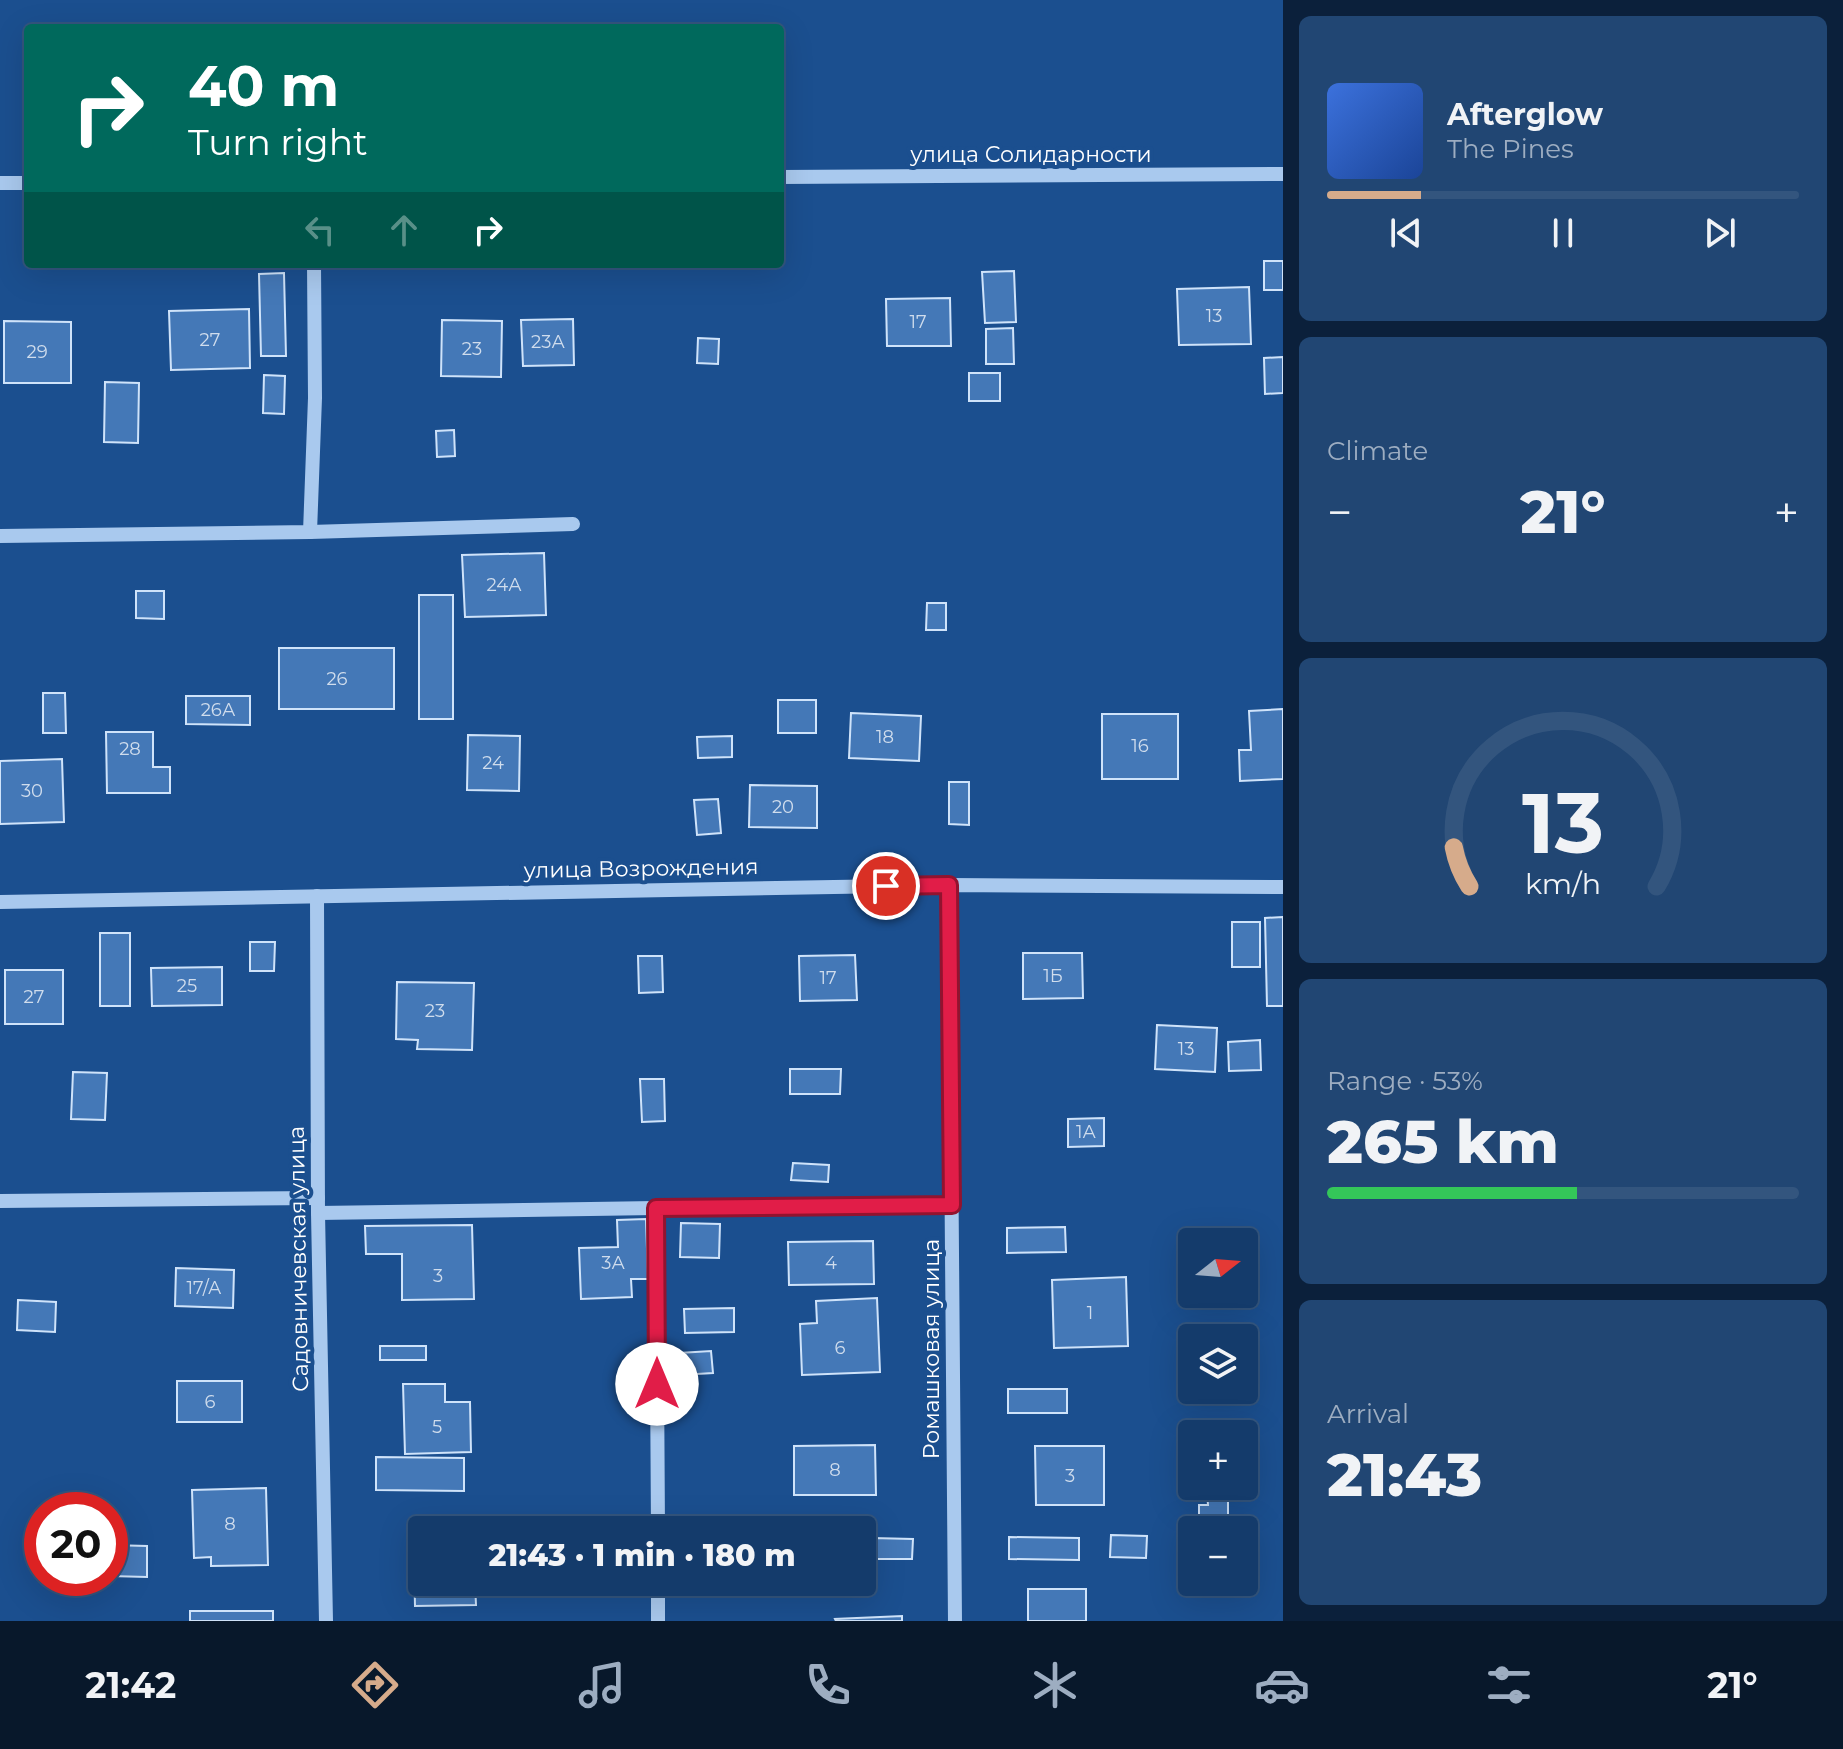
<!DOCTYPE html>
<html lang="en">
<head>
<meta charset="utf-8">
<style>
	body { margin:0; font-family:Montserrat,sans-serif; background:#214673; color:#f1f3f6; height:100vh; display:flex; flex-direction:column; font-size:30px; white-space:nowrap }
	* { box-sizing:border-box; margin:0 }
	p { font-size:26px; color:#9dadc1 }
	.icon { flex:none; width:44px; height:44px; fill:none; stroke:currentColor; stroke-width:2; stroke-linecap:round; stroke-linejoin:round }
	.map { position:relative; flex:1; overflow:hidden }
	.panel { display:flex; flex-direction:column; gap:16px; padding:16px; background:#0b203b; width:560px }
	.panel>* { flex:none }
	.banner { position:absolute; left:24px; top:24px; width:760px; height:244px; border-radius:8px; box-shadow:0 8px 32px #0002,0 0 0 2px #33557e; background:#00695c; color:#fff; overflow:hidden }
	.needle { width:52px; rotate:73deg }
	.fabs { position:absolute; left:1178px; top:1228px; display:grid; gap:16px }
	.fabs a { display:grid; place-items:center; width:80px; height:80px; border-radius:8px; background:#143b6b; box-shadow:0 8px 32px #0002,0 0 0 2px #33557e; font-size:40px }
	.speed { position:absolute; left:24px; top:1492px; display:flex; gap:16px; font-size:40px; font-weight:700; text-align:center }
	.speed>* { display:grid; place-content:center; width:104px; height:104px; border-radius:50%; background:#143b6b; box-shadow:0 8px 32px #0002,0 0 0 2px #33557e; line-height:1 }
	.speed .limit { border:12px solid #d22; background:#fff; color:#111 }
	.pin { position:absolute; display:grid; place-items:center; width:68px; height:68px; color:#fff; margin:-34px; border:4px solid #fff; border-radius:50%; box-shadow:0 2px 8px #0007 }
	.me { position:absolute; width:88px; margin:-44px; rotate:0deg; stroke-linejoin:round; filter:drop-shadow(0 0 6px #0008) }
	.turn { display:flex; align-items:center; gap:28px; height:168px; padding:0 32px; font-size:36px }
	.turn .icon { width:104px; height:104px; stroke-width:2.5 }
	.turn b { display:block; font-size:56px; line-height:68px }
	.lanes { display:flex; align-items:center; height:76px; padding:0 32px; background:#0003; justify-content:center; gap:40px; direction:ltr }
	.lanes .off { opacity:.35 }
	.big { font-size:60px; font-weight:800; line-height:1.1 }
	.panel .widget { flex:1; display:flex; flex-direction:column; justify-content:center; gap:12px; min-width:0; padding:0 28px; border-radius:12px; background:#214673 }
	.panel .dial { align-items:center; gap:0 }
	.dial svg { height:208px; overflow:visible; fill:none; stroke:#33557e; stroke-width:7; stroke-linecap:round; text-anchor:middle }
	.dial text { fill:#f1f3f6; stroke:none }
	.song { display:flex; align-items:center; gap:24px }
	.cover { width:96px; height:96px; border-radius:12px; background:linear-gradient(135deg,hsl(220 70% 55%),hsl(220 70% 35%)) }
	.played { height:8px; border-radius:4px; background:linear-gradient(90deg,#d6ab8b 20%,#33557e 20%) }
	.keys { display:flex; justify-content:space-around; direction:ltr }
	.heat { display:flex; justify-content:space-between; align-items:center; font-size:44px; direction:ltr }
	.charge { height:12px; border-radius:6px; background:linear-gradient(90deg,#34c759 53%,#33557e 0) }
	.trip { position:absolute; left:408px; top:1516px; width:468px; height:80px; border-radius:8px; background:#143b6b; box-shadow:0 8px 32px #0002,0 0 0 2px #33557e; font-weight:800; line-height:80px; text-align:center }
	.tabs { display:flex; height:128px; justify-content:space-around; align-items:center; background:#08182b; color:#9dadc1 }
	.tabs .icon { width:56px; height:56px }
	.tabs .current { color:#d6ab8b }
	.tabs b { font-size:36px; color:#f1f3f6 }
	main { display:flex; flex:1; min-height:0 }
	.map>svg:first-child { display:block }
</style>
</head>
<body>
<main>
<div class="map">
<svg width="1283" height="1621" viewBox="0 0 1283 1621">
	<rect width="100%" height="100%" fill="#1b4f8f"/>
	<!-- building -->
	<g fill="#4478b7" stroke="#cfe3fa" stroke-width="2">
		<rect x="1264" y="261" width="19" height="29"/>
		<polygon points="1014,271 1016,322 985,323 982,272"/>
		<polygon points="284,273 286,356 261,356 259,274"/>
		<polygon points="1249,287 1251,344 1179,345 1177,289"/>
		<polygon points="950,298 951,346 887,346 886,299"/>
		<polygon points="249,309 250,368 171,370 169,311"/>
		<polygon points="573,319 574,365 523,366 521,320"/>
		<polygon points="442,320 502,321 501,377 441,376"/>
		<polygon points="4,321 71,322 71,383 4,383"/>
		<polygon points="1013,328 1014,364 986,364 986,329"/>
		<polygon points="698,338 719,339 718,364 697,363"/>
		<polygon points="1283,357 1283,393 1265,394 1264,358"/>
		<rect x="969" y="373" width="31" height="28"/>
		<polygon points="264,375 285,376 284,414 263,413"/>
		<polygon points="105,382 139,383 138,443 104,442"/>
		<polygon points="454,430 455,456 437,457 436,431"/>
		<polygon points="544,553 546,615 465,617 462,555"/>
		<polygon points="136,591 164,591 164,619 136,618"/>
		<rect x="419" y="595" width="34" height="124"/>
		<polygon points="927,603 946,603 946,630 926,630"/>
		<rect x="279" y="648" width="115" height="61"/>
		<polygon points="43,693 65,693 66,733 43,733"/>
		<polygon points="186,696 250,696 250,725 186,724"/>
		<rect x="778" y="700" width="38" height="33"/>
		<polygon points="1283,709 1283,779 1240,781 1239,750 1251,750 1249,711"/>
		<polygon points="851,713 921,716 919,761 849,758"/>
		<rect x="1102" y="714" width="76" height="65"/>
		<polygon points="106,732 153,732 153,767 170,767 170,793 107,793"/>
		<polygon points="468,735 520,736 519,791 467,790"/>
		<polygon points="732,736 732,757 698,758 697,737"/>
		<polygon points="62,759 64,822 0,824 0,761"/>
		<polygon points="949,782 969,782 969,825 949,824"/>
		<polygon points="750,785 817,786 817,828 749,827"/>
		<polygon points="718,799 721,833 697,835 694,800"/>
		<polygon points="1283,917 1283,1006 1267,1006 1265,918"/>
		<rect x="1232" y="922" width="28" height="45"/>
		<rect x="100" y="933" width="30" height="73"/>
		<polygon points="250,942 275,942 274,971 250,971"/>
		<polygon points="1023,953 1082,953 1083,998 1023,999"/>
		<polygon points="855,955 857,1000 800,1001 799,956"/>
		<polygon points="638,956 662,956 663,992 639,993"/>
		<polygon points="222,967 222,1005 152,1006 151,968"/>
		<rect x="5" y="970" width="58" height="54"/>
		<polygon points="397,982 474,983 472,1050 417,1049 418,1040 396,1039"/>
		<polygon points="1157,1025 1217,1028 1215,1072 1155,1069"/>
		<polygon points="1260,1040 1261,1070 1229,1071 1228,1042"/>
		<polygon points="790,1069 841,1069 840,1094 790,1094"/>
		<polygon points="73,1072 107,1073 105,1120 71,1119"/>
		<polygon points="640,1079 664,1079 665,1121 642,1122"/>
		<polygon points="1104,1118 1104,1146 1068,1147 1068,1119"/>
		<polygon points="793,1163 829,1165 828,1182 791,1180"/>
		<polygon points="646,1219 648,1279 631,1279 632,1297 581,1299 579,1248 618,1247 617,1220"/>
		<polygon points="681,1223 720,1224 719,1258 680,1257"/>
		<polygon points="472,1225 474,1299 402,1300 402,1254 366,1254 365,1226"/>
		<polygon points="1065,1227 1066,1252 1007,1253 1007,1228"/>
		<rect x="1196" y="1231" width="30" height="11"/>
		<polygon points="873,1241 874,1284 789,1285 788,1242"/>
		<polygon points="176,1268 234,1270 233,1308 175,1306"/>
		<polygon points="1126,1277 1128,1346 1054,1348 1052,1280"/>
		<polygon points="877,1298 880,1372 802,1375 800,1324 817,1323 816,1301"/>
		<polygon points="18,1300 56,1302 55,1332 17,1330"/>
		<polygon points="734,1308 734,1332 685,1333 684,1309"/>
		<rect x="380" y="1346" width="46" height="14"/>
		<polygon points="711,1351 713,1373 680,1375 679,1353"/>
		<rect x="177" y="1381" width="65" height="41"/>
		<polygon points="403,1384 445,1384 445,1402 470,1402 471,1452 405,1454"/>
		<rect x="1008" y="1389" width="59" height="24"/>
		<polygon points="875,1445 876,1495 794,1495 794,1446"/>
		<polygon points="1035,1446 1104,1446 1104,1505 1036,1505"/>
		<polygon points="376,1457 464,1458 464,1491 376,1490"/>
		<polygon points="266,1488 268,1565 211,1566 211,1557 194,1558 192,1490"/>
		<polygon points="1207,1492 1228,1492 1228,1517 1199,1517 1199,1505 1208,1505"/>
		<polygon points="1111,1535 1147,1536 1146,1558 1110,1557"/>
		<polygon points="1009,1537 1079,1538 1079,1560 1009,1559"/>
		<polygon points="872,1538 913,1539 912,1559 871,1559"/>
		<polygon points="110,1545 147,1546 147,1577 110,1576"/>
		<polygon points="414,1557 422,1557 422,1582 475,1582 476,1605 415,1606"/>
		<rect x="1028" y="1589" width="58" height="32"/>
		<rect x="190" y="1611" width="83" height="10"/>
		<polygon points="902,1616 902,1621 836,1621 835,1619"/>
	</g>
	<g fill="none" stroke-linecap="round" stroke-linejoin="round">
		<!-- minor -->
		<g stroke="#a9c9ee" stroke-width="14">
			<polyline points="780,177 1283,174"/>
			<polyline points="0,183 28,183"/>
			<polyline points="310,532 573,524"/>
			<polyline points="0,536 310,532 315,398 314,264"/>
			<polyline points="949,885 955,1621"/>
			<polyline points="317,896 318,1213 326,1621"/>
			<polyline points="0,902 949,885 1283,887"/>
			<polyline points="0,1201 318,1198"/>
			<polyline points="318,1213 656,1208"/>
			<polyline points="658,1530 656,1208 952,1205"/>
			<polyline points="658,1582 658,1621"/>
		</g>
	</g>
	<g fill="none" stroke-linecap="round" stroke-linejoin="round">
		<!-- route casing -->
		<g stroke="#92132f" stroke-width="20">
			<polyline id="route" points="657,1384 656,1208 952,1205 949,885 886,886"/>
		</g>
		<!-- route -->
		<use href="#route" stroke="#e11d48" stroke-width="14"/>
	</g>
	<g text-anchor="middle" stroke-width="8" stroke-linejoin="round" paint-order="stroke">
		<!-- number labels -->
		<g font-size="18" fill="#d0dded">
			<text x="1214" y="322">13</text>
			<text x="918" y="328">17</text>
			<text x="210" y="346">27</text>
			<text x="548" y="348">23А</text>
			<text x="472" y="355">23</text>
			<text x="37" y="358">29</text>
			<text x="504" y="591">24А</text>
			<text x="337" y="685">26</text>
			<text x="218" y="716">26А</text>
			<text x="885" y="743">18</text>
			<text x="1140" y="752">16</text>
			<text x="130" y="755">28</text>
			<text x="493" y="769">24</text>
			<text x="32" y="797">30</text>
			<text x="783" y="813">20</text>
			<text x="1053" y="982">1Б</text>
			<text x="828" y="984">17</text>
			<text x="187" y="992">25</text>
			<text x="34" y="1003">27</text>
			<text x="435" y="1017">23</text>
			<text x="1186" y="1055">13</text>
			<text x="1086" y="1138">1А</text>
			<text x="613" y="1269">3А</text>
			<text x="831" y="1269">4</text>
			<text x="438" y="1282">3</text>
			<text x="204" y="1294">17/А</text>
			<text x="1090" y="1319">1</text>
			<text x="840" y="1354">6</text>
			<text x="210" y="1408">6</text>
			<text x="437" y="1433">5</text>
			<text x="835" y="1476">8</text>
			<text x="1070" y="1482">3</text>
			<text x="230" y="1530">8</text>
		</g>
		<!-- street labels -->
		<g font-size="22" fill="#fff" stroke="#1b4f8f">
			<text x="1031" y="162">улица Солидарности</text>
			<text transform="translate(641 868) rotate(-1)" y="8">улица Возрождения</text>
			<text transform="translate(298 1259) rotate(-91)" y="8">Садовничевская улица</text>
			<text transform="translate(931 1349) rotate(-90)" y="8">Ромашковая улица</text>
		</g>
	</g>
</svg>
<div class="fabs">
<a><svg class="needle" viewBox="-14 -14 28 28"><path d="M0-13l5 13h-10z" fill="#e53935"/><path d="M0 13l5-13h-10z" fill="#9dadc1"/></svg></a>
<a><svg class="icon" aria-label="layers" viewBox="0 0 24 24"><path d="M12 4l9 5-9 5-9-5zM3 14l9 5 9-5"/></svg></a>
<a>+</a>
<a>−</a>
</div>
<div class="speed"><div class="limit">20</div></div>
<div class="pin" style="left:886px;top:886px;background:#d93025"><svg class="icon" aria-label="arrive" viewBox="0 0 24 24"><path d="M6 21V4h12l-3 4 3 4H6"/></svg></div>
<svg class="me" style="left:657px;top:1384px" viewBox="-20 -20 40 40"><circle r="19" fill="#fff"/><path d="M0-13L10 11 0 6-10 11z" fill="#e11d48"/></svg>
<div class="trip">21:43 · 1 min · 180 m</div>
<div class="banner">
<div class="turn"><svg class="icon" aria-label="right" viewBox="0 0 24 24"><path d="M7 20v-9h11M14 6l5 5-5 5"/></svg><div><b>40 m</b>Turn right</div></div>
<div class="lanes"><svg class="icon off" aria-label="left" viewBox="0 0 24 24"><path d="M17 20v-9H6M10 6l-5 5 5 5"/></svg><svg class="icon off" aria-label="ahead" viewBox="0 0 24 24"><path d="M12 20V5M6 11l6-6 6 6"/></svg><svg class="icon" aria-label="right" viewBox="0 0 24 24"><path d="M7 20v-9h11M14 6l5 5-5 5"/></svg></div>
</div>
</div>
<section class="panel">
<div class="widget">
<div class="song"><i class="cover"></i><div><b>Afterglow</b><p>The Pines</p></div></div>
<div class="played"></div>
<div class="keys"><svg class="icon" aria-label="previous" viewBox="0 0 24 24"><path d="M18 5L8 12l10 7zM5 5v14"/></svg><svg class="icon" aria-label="pause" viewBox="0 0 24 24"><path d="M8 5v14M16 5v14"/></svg><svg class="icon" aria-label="next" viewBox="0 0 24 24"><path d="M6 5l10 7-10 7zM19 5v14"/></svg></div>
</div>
<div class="widget"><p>Climate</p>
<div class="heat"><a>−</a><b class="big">21°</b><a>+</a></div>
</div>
<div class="widget dial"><svg viewBox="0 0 100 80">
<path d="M14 69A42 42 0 1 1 86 69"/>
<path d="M14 69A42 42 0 0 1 8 54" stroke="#d6ab8b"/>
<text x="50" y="56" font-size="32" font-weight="700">13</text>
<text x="50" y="72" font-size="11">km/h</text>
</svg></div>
<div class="widget"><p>Range · 53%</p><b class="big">265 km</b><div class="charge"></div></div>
<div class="widget"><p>Arrival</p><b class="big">21:43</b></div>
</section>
</main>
<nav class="tabs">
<b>21:42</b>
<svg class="icon current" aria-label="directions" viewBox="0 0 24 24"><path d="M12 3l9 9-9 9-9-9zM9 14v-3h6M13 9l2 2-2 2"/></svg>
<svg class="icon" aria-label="music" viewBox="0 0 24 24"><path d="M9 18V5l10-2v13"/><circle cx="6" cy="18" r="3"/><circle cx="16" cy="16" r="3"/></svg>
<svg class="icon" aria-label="phone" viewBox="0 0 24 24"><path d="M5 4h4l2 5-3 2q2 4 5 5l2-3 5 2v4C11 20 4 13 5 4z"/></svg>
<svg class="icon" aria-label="climate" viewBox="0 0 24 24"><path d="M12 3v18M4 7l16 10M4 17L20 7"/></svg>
<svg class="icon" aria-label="car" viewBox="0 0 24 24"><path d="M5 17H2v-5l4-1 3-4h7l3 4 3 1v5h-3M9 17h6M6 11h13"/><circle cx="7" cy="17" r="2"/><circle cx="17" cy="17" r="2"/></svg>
<svg class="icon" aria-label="filters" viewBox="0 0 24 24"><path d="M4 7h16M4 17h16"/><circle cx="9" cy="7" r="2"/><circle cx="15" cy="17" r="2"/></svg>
<b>21°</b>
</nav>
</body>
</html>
